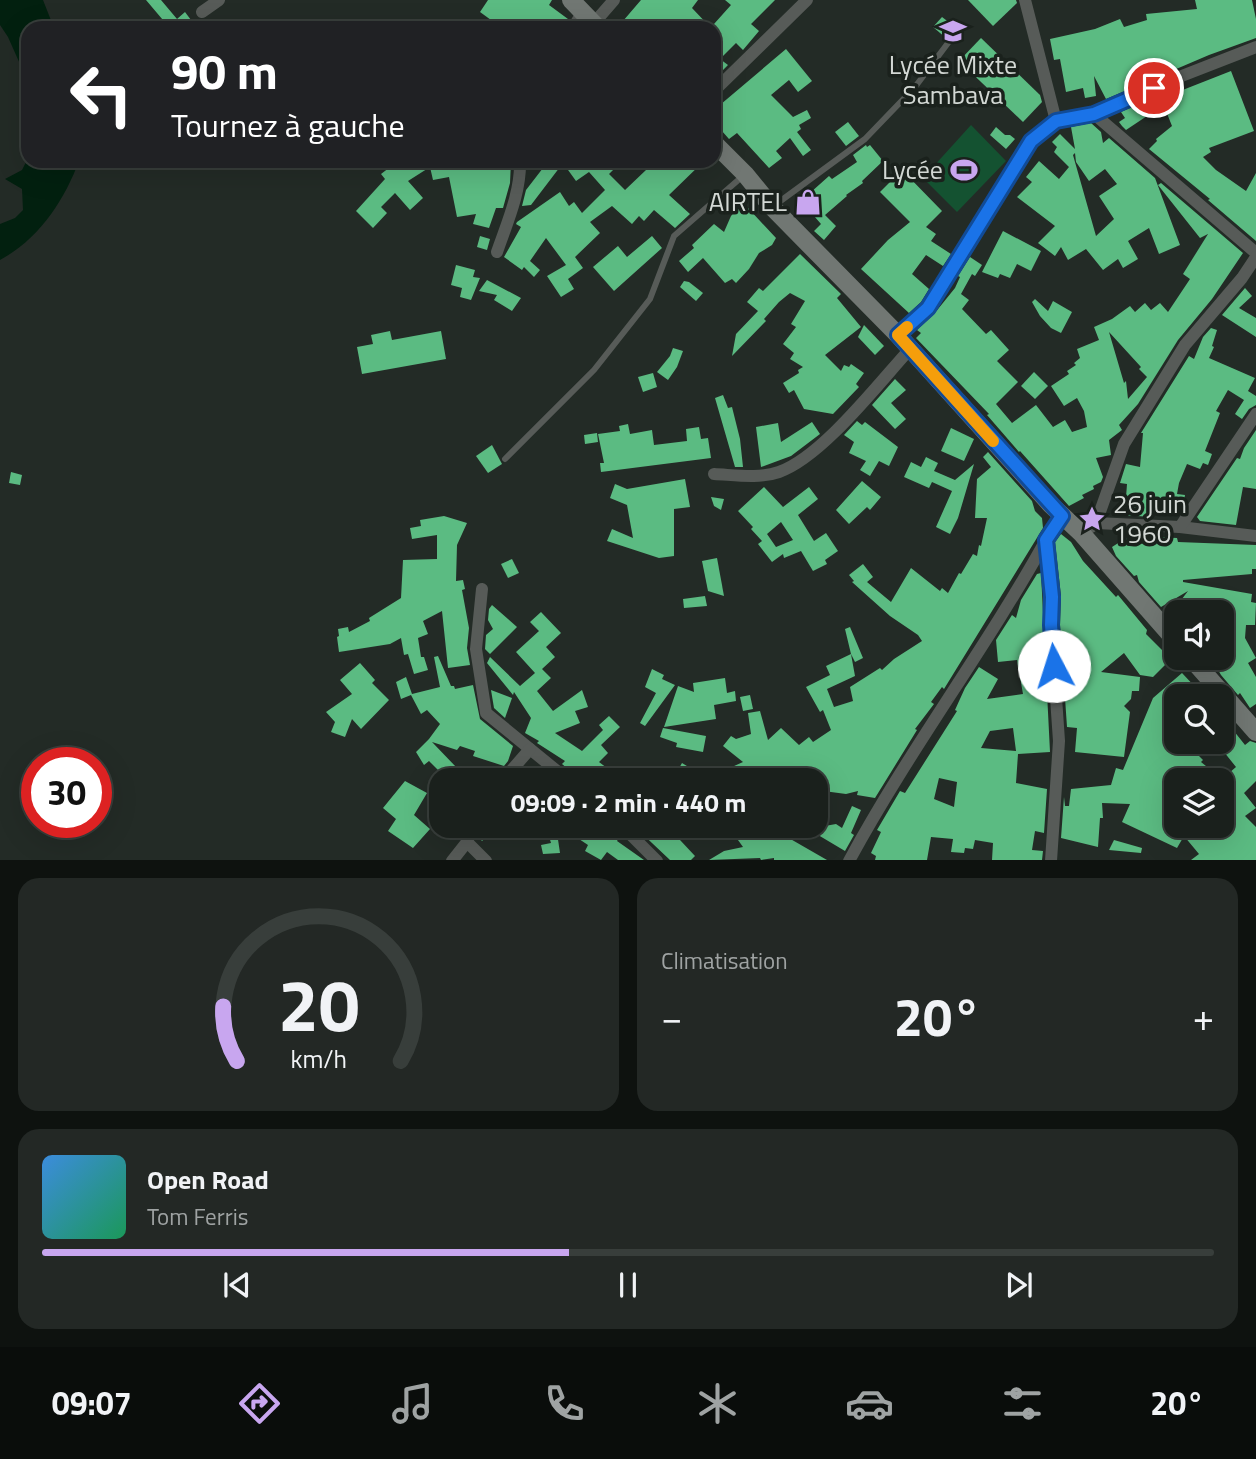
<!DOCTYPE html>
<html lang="fr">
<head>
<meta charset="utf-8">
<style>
	body { margin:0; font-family:"Titillium Web",sans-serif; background:#232825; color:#f1f3f6; height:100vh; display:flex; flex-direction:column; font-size:26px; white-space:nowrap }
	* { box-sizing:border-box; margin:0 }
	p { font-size:23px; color:#9fa3a3 }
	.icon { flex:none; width:38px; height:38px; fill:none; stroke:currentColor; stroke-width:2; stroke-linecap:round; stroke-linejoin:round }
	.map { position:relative; height:860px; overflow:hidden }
	.panel { display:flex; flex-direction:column; gap:18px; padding:18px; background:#0e120f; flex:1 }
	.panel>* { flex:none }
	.hud { position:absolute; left:21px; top:21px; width:700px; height:147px; border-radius:21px; box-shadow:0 7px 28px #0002,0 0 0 2px #383e3b; background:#202124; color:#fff; overflow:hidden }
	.buttons { position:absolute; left:1164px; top:600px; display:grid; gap:14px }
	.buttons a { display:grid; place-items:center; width:70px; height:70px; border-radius:14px; background:#1a201c; box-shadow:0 7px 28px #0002,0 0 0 2px #383e3b; font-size:35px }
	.speed { position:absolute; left:21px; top:747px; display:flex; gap:14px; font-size:35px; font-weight:700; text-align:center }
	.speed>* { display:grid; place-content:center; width:91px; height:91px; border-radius:50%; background:#1a201c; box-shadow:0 7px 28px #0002,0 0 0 2px #383e3b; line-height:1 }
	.speed .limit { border:10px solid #d22; background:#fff; color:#111 }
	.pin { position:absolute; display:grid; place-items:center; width:60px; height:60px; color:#fff; margin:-30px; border:4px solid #fff; border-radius:50%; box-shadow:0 2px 7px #0007 }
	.me { position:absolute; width:77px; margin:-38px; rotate:355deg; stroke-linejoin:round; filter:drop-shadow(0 0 5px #0008) }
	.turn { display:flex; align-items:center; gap:24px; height:147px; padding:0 35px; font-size:32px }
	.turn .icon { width:91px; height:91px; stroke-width:2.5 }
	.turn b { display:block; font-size:49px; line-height:60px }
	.big { font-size:52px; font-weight:700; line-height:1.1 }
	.panel .tile { flex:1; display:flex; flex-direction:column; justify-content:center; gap:10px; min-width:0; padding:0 24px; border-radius:21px; background:#232825 }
	.panel .dial { align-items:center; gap:0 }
	.dial svg { height:182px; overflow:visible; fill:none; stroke:#383e3b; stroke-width:7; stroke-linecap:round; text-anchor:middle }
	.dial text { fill:#f1f3f6; stroke:none }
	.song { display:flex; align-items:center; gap:21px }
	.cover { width:84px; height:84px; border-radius:10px; background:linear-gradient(135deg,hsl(210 70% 55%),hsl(150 70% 35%)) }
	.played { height:7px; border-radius:4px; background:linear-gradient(90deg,#c8a6ef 45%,#383e3b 45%) }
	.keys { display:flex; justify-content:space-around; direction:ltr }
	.heat { display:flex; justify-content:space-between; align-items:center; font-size:38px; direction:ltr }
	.panel .tiles { flex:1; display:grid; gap:18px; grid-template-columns:1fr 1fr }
	.tile:last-child { grid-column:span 2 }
	.trip { position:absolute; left:429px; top:768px; width:399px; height:70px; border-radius:21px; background:#1a201c; box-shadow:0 7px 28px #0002,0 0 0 2px #383e3b; font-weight:700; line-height:70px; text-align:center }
	.tab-bar { display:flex; height:112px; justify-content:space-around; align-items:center; background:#0a0d0b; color:#9fa3a3 }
	.tab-bar .icon { width:49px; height:49px }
	.tab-bar .current { color:#c8a6ef }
	.tab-bar b { font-size:32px; color:#f1f3f6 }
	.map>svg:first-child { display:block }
</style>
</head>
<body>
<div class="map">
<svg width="1256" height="861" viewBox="0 0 1256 861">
	<rect width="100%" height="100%" fill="#232b26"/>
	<!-- green -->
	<polygon fill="#145231" points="971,125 1006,161 957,212 923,178"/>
	<!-- water -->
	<g fill="#02200f">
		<polygon points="0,0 43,0 54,28 28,28 28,89 24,73 8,37 0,25"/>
		<path d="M28 158V161H79C64 201 39 239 0 260V224L15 218 23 210 22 189 5 179 22 170Z"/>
	</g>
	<!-- building -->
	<g fill="#5bbb82" fill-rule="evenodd">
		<polygon points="146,0 161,0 177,19 185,12 197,28 165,28 168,26"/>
		<polygon points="488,0 552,0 549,5 568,19 564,28 502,28 480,12"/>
		<polygon points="641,0 698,0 692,8 711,28 617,28"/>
		<polygon points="725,0 775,0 751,24 759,31 743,50 736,43 720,59 728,65 714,79 714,24 731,5"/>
		<polygon points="968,0 1016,0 1017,3 993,26"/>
		<polygon points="1195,0 1252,0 1256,19 1256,38 1209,55 1106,99 1094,76 1096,96 1085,98 1083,88 1066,92 1060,59 1054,60 1050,39 1095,29 1120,19 1124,27 1147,20 1146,14 1197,9"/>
		<polygon points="942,17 959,30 952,39 946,38 933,27"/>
		<polygon points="981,38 1040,95 1042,102 1023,122 959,61"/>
		<polygon points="786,49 812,81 798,92 789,80 771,95 793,117 807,110 811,118 799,125 801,129 797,132 811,150 803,156 790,138 776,151 782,158 769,168 737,133 729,139 714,122 714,110"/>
		<polygon points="1231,71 1254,131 1209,148 1211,152 1203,157 1216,170 1246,191 1256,173 1256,241 1208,200 1210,199 1149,149 1157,141 1156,139 1172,126 1162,101 1175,96 1175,93"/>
		<polygon points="1155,97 1162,106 1126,130 1122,126 1119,122 1125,118 1121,112"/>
		<polygon points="848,122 859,136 846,146 835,132"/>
		<path d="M1091 123 1101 132 1103 143 1109 138 1155 178 1180 245 1159 254 1149 228 1128 241 1138 259 1123 268 1118 259 1103 270 1086 249 1068 260 1061 247 1055 256 1038 243 1055 226 1017 197 1032 182 1026 177 1039 161 1059 179 1069 167 1054 152 1057 147 1052 142 1060 134 1075 149 1071 127ZM1075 153 1076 162 1089 181 1105 169 1117 184 1099 196 1114 219 1096 236 1073 155Z"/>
		<polygon points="996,127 1005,135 1010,135 1015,139 1006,149 990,135"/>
		<polygon points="866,145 867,147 870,145 883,161 862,181 863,183 846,195 847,196 825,215 836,226 824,240 814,231 821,224 801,201 829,176 832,179 857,162 853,155"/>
		<polygon points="398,161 511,161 510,183 503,208 496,208 489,228 473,224 476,214 457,217 449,177 433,180 430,167 408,181 423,198 410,210 395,193 381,207 387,213 373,228 356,211 385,179 381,174"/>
		<polygon points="532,161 607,161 614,169 609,174 625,190 646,170 637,161 704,161 669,195 690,214 675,228 654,210 644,221 639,216 632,224 612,206 590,222 600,233 575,257 583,268 568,279 574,289 561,297 547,276 566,265 546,238 530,261 540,270 534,277 524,267 522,270 504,257 521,227 516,224 517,222 560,192 569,206 574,202 582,213 605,190 589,172 576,181 563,163 531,205 522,206 526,190 543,168"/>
		<polygon points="902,170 942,211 926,227 936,234 931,241 951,254 943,266 926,255 912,274 929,289 921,302 909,313 861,269 888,240 910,222 880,192"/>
		<path d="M1161 183 1243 253 1212 299 1178 340 1138 404 1119 425 1122 430 1109 440 1111 455 1096 458 1103 477 1101 482 1093 486 1094 489 1082 495 1084 498 1069 506 1020 451 1019 452 987 415 989 414 916 338 921 333 917 330 934 314 955 288 960 277 958 276 970 257 982 265 975 276 972 274 961 294 969 300 962 309 986 334 991 330 1009 350 997 361 1018 382 996 404 1012 423 1036 405 1053 427 1065 420 1072 432 1087 427 1084 411 1077 398 1064 406 1051 386 1069 374 1067 371 1076 365 1074 363 1080 358 1077 349 1099 340 1094 327 1112 319 1130 306 1135 312 1145 303 1151 310 1160 303 1168 312 1190 279 1183 274 1208 234 1200 238 1158 185ZM1109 332 1141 367 1139 369 1147 377 1128 399 1126 381 1124 383Z"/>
		<polygon points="738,208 748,208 776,238 772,245 759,253 749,269 736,283 732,279 725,283 703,258 688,272 679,261 694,248 692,245 714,224 724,232 731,216"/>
		<polygon points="1003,231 1041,251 1031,271 1017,264 1010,278 1000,274 998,278 982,272"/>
		<polygon points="480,236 490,239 487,250 477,247"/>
		<polygon points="652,236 662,248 614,291 593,267 618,246 627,257"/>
		<polygon points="800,254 841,294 837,298 861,327 825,355 841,371 844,365 849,367 851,364 864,373 856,384 859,387 833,414 804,409 794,390 789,393 783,383 799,373 798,370 803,367 790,359 794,353 783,344 796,327 791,324 805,301 790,293 779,302 764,319 766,321 732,356 736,334 758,311 747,302 759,288 763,291"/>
		<polygon points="456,265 475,270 473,277 480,278 471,300 460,297 462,288 451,285"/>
		<polygon points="487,280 521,298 512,311 494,300 497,295 479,291"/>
		<polygon points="684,281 689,282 703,293 696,301 680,287"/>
		<polygon points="1245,288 1252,296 1239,308 1256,318 1256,337 1222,315"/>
		<polygon points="1035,299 1048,311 1053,301 1072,312 1061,333 1051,328 1040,316 1032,302"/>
		<polygon points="864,325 884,346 875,355 858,337"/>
		<polygon points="1211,328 1217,330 1212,346 1214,347 1209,358 1255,378 1248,391 1256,396 1256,405 1249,409 1242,419 1235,414 1244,400 1228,390 1216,411 1220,413 1205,451 1212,454 1208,465 1203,463 1200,469 1187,464 1179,483 1177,494 1185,495 1183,506 1179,513 1153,512 1153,517 1121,515 1122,511 1125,511 1127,484 1120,483 1126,464 1140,467 1143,433 1141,433 1189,356 1194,359 1203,337"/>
		<polygon points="390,331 392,340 441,331 446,359 362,374 357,347 373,344 371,335"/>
		<polygon points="673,348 683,351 677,367 668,380 657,372 670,356"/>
		<polygon points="1034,372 1048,386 1035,399 1021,386"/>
		<polygon points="653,373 657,387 643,392 638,377"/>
		<polygon points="895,379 906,390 891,403 906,419 895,429 872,405"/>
		<polygon points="723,395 728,408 732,407 740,439 743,467 735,467 715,398"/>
		<polygon points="857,421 862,425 865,422 898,447 889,466 879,461 870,476 860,470 866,461 849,453 854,442 844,435"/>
		<polygon points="812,422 820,434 791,456 761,467 756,427 778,423 781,442"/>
		<polygon points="628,424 630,434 652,430 654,445 687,441 686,429 699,427 701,439 708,438 711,458 601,472 600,463 604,463 598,434 620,431 619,426"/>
		<polygon points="951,428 974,439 964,461 941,451"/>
		<polygon points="1256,430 1256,489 1243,487 1236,525 1200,521 1197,517 1237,458 1240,459 1244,448"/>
		<polygon points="597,433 598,442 585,444 584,435"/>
		<polygon points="492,445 502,464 488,473 476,456"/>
		<polygon points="988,452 1032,501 1035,511 1042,518 1043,528 944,689 942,687 931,702 934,704 915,729 917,730 875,798 857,795 858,791 846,794 816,790 816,768 800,780 703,780 743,762 723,746 731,736 736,739 751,734 748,713 760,711 768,740 781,728 799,745 809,737 813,742 831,730 823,710 820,712 806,687 830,675 826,666 851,654 845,629 850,627 863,658 855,662 851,654 855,676 827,689 834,707 853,701 850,687 880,668 882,670 894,659 922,641 918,635 890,616 852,582 854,581 849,575 863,564 873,577 867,582 891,602 911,568 940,591 942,588 948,593 959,573 961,574 973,554 977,556 979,545 981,546 987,518 975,518 977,479 991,467 983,457"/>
		<polygon points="926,457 938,463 934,471 955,480 974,464 958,518 950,534 936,527 952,491 932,482 929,488 904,477 911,462 921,467"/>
		<polygon points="11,472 22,475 20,485 9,483"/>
		<polygon points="685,479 690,507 674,509 674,556 659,558 607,541 612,529 633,538 627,505 610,498 615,484 627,489"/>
		<polygon points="862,481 881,497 870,510 867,507 849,524 836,510"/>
		<path d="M764 487 783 507 809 487 818 499 798 515 814 541 826 533 838 551 825 560 827 564 813 571 801 551 784 558 783 554 772 562 758 544 762 541 751 529 753 527 738 511ZM781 522 793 540 776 547 767 534Z"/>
		<polygon points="711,497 724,499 721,510 714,506"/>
		<polygon points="444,516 467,523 457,545 456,581 463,580 465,589 462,590 469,628 467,648 470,665 448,668 442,611 423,621 428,634 418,638 421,657 424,657 428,670 414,674 408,654 404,655 401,638 390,644 339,652 337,637 339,636 338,629 348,627 349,632 370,621 369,618 401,598 403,560 437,559 437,535 412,539 410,528 421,526 420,520"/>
		<polygon points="1061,534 1071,542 1083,561 1116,597 1118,595 1147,630 1146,634 1171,659 1153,677 1140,675 1124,653 1101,672 1140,677 1139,691 1132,691 1131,699 1124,706 1130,712 1124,757 1075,752 1077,728 1067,727 1060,625 1061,596 1055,542"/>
		<polygon points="1155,537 1177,538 1178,542 1256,545 1256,569 1252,569 1252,574 1183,580 1183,582 1252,594 1251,602 1256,603 1255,625 1246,625 1245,638 1256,658 1248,663 1256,677 1256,704 1250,708 1240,693 1238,695 1221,675 1213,661 1222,658 1222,612 1176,612 1176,624 1169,616 1188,591 1161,607 1139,582 1137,575 1134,576 1116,556 1112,547 1126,538 1131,545 1154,542"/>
		<polygon points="717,558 724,596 708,591 702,561"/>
		<polygon points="512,559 519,573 508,578 501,564"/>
		<path d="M1041 573 1050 752 1018 754 1016 783 1047 789 1044 833 1035 831 1032 850 1043 851 1042 860H992L993 843 975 840 973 849 965 848 964 853 951 852 953 839 931 837 927 860H875L876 856 871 853 881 832 877 830 900 791 905 793 957 711 955 710 965 688 979 667 998 679 987 699 1023 694 1017 660 998 662 996 640 1012 615 1016 618 1021 600 1037 574ZM1013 728 1016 751 981 748 990 731ZM939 778 957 782 954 807 934 799Z"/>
		<polygon points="705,596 707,606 684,608 683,599"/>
		<polygon points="492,605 517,627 490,654 485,649 486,635 493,629 488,620 489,609"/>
		<polygon points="541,612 561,633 546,647 555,657 542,669 551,678 537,691 553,711 582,690 588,707 575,711 580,723 555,733 582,751 603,730 599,725 609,716 620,727 601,745 608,753 599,762 607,768 594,780 584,780 574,774 562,764 565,761 537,743 539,741 525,733 531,718 514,692 513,695 487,663 490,657 520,686 535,673 516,652 539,631 530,622"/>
		<polygon points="438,656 451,686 454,686 455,689 473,685 480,719 513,746 508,761 504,766 473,756 475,751 460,746 457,750 432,742 457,768 446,778 429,761 424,765 416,752 429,739 440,724 427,710 421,714 411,695 401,699 396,682 406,677 412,694 440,687 434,657"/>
		<polygon points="360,663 375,680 372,683 389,700 361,729 352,719 345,737 331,732 335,722 326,712 352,694 340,680"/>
		<polygon points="652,669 664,675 662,679 675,685 645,726 640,723 656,693 645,687"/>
		<path d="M1182 673 1198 690 1192 696H1176V742H1190L1194 746 1198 742H1214L1199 756 1203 760 1201 762 1222 779 1236 767 1216 742H1222V716L1245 745 1250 741 1256 743V781L1244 793 1256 808 1245 816 1256 827V860H1191L1199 854 1184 836 1177 848 1122 822 1130 804 1102 803 1103 818H1100L1098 847 1061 838 1064 797 1065 806H1069L1071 789 1111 785 1116 768 1123 770 1153 698ZM1176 780H1222V814L1230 826H1176Z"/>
		<polygon points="725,678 727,693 735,691 736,701 714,705 716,719 664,727 678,686 694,692 693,683"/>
		<polygon points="491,690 512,698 505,718 494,708"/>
		<polygon points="750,695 753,709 743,711 740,697"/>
		<polygon points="663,728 706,736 703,752 676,747 677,743 660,737"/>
		<polygon points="682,763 700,774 698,780 657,780 657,770 678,770"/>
		<polygon points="529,766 548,780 515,780"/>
		<polygon points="405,781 427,793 414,815 430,829 413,848 388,831 396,819 383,808"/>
		<polygon points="852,806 861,810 851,833 854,835 845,851 808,829 836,824 842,828"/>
		<polygon points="481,826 498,826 482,841 478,836"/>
		<polygon points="546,826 556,826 560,853 543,854 541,845 551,843"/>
		<polygon points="588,826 613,826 620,836 617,841 644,860 618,860 607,852 601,860 585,851 588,845 579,839"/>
		<polygon points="634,826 690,826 680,840 695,856 691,860 670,860"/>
		<polygon points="728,826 793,826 787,837 827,860 774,860 774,858 761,860 760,858 709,860 724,851 743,847"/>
		<polygon points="1114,840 1142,848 1141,853 1109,850"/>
	</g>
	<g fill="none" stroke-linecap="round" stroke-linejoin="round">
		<!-- lane -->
		<g stroke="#575b58" stroke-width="6">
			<polyline points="775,205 865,139 915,87 948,43"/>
			<polyline points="505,459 594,370 650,299 674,236 744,175"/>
		</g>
		<!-- street -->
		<g stroke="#575b58" stroke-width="12">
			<polyline points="1025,0 1056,121"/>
			<polyline points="202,12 219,0"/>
			<polyline points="594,23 614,0"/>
			<polyline points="573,28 582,13"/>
			<polyline points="714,91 807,0"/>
			<polyline points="1094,114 1256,253"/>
			<path d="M497 252C507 223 521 192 520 161"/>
			<polyline points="898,335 928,308 1031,141 1056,121 1094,114 1174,79 1256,47"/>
			<path d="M714 474C735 475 759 479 779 472 822 457 878 384 910 349"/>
			<polyline points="1096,523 1124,444 1185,345 1242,278 1256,257"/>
			<polyline points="1091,527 1096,523 1180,527 1256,536"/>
			<polyline points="1180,527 1256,414"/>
			<polyline points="482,589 476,649 486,713 568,780"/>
			<polyline points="503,780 530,749"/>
			<polyline points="622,826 657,861"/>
			<polyline points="467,842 486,861"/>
			<polyline points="452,861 467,842 472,826"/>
			<path d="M849 861C909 750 985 650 1046 540"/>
			<polyline points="1051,861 1059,741 1051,625 1052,597 1046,540 1062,516"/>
		</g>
		<!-- secondary -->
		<g stroke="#717773" stroke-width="18">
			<polyline points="571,0 598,28"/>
			<polyline points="714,143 745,174 772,207 898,335 1051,505 1082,534 1176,641"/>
			<polyline points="1191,658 1256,732"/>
		</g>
	</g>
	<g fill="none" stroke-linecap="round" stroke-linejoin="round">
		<!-- route casing -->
		<g stroke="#114b97" stroke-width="18">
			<polyline id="route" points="1054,666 1051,625 1052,597 1046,540 1062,516 898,335 928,308 1031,141 1056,121 1094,114 1154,88"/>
		</g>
		<!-- route -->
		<use href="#route" stroke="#1a73e8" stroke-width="12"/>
		<!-- slow -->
		<polyline stroke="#f59e0b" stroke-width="12" points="907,327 898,335 993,441"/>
	</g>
	<!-- icons -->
	<defs>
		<g id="school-bare" transform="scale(2.1)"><path d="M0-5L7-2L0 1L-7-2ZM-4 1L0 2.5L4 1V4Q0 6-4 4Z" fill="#c8a6ef" stroke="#1a211c" stroke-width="2.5" paint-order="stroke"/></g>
		<g id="stadium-bare" transform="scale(2.1)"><path d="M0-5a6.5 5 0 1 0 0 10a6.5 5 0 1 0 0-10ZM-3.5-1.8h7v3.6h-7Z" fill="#c8a6ef" stroke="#1a211c" stroke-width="2.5" paint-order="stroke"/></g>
		<g id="shop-bare" transform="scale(2.1)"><path d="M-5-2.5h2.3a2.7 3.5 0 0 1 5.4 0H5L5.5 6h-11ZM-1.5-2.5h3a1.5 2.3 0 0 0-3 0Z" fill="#c8a6ef" stroke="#1a211c" stroke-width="2.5" paint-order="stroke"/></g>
		<g id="sight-bare" transform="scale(2.1)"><path d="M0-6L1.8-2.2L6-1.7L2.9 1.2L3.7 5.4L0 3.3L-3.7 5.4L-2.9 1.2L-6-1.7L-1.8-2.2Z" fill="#c8a6ef" stroke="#1a211c" stroke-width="2.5" paint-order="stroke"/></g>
	</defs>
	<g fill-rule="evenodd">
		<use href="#school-bare" x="953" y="31"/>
		<use href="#stadium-bare" x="964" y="170"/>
		<use href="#shop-bare" x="808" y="202"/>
		<use href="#sight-bare" x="1092" y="519"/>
	</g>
	<g text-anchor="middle" stroke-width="7" stroke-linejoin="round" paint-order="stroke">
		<!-- poi labels -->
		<g font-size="26" fill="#d3d8d4" stroke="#1a211c" text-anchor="end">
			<text x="953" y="74" text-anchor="middle">Lycée Mixte<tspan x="953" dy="30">Sambava</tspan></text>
			<text x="943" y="179">Lycée</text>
			<text x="787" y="211">AIRTEL</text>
			<text x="1113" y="513" text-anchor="start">26 juin<tspan x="1113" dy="30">1960</tspan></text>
		</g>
	</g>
</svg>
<div class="buttons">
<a><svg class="icon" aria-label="sound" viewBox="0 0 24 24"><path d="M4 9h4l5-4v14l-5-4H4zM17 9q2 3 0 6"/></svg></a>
<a><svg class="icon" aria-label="search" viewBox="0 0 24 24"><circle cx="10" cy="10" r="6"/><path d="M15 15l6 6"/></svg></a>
<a><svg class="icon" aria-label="layers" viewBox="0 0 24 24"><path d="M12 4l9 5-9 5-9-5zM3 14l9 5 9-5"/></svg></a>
</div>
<div class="speed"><div class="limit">30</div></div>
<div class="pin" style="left:1154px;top:88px;background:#d93025"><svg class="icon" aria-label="arrive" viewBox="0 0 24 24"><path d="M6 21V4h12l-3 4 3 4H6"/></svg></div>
<svg class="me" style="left:1054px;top:666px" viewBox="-20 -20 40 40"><circle r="19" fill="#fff"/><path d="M0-13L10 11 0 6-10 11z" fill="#1a73e8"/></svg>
<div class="trip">09:09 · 2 min · 440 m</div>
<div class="hud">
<div class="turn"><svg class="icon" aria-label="left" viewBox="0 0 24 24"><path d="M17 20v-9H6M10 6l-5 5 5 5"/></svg><div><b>90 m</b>Tournez à gauche</div></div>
</div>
</div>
<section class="panel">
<div class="tiles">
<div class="tile dial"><svg viewBox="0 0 100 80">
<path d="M14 69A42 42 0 1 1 86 69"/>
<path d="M14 69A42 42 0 0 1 8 45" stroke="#c8a6ef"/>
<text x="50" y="56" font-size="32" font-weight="700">20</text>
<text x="50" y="72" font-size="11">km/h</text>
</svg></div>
<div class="tile"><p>Climatisation</p>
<div class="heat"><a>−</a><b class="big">20°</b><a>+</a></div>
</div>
<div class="tile">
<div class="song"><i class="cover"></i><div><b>Open Road</b><p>Tom Ferris</p></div></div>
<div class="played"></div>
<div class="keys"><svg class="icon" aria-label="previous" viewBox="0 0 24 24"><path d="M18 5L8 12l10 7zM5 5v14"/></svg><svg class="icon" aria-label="pause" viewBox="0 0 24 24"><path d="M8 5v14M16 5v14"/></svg><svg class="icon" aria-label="next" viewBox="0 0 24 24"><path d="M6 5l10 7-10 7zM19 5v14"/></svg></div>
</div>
</div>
</section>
<nav class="tab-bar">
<b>09:07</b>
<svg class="icon current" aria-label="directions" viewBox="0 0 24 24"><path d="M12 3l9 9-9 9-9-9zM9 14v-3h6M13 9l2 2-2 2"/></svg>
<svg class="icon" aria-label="music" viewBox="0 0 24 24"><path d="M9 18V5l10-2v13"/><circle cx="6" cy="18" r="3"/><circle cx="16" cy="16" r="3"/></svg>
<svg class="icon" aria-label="phone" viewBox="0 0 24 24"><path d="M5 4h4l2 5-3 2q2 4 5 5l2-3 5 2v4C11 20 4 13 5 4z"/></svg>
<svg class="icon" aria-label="climate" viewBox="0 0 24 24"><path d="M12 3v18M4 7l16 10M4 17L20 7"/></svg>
<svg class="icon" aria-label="car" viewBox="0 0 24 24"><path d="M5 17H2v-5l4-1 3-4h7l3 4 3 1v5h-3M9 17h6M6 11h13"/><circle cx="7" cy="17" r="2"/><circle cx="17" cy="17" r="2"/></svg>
<svg class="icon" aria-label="filters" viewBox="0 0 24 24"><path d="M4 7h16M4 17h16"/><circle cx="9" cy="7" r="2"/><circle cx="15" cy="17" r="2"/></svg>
<b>20°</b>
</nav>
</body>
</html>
